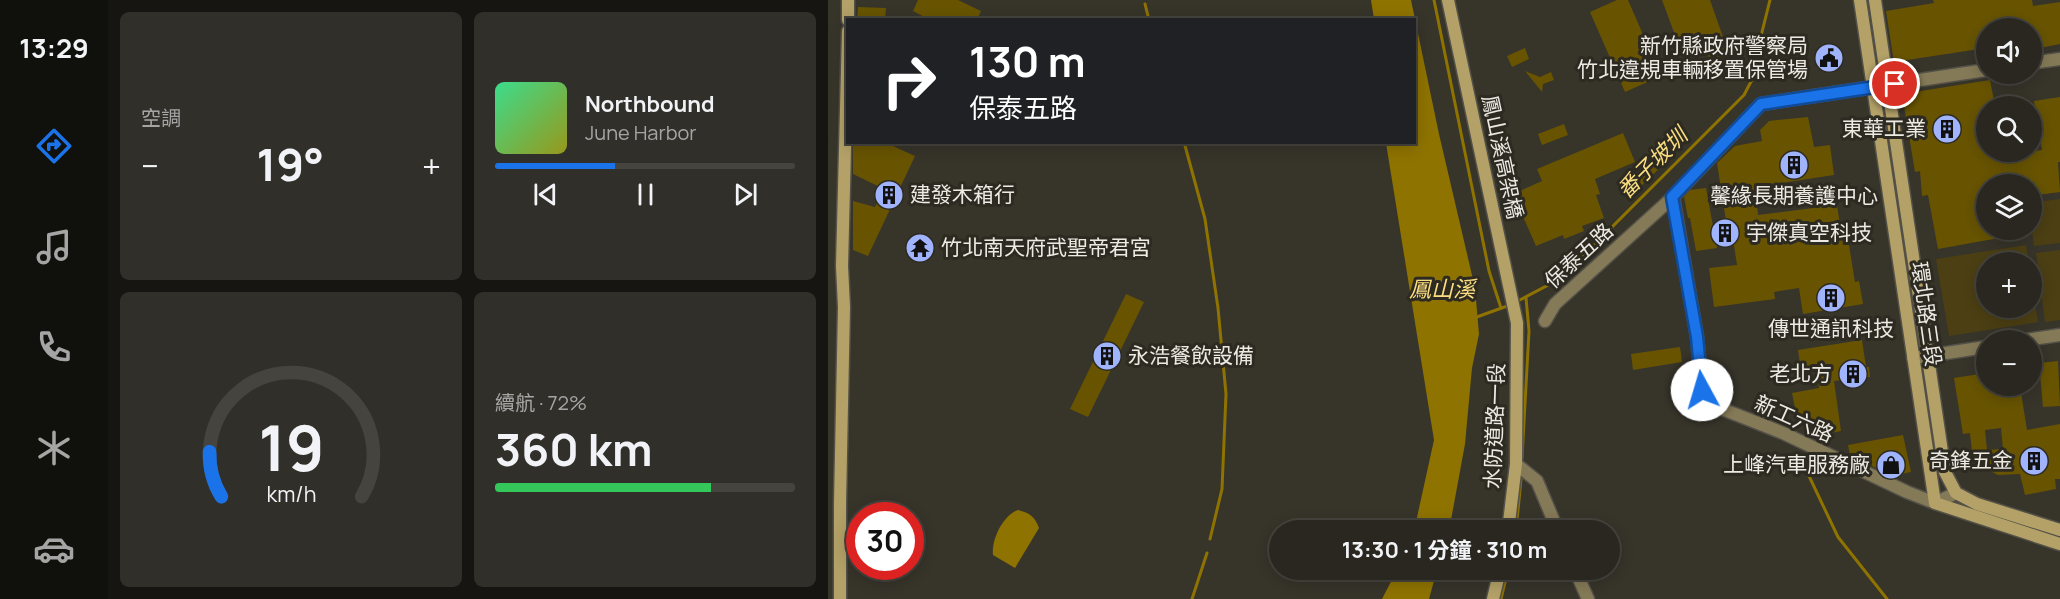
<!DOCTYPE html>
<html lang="zh-TW">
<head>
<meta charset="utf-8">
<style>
	body { margin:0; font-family:Manrope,"Noto Sans TC",sans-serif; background:#312f29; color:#f1f3f6; height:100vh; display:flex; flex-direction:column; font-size:22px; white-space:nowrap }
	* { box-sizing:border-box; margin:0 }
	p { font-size:20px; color:#a5a5a5 }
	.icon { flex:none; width:33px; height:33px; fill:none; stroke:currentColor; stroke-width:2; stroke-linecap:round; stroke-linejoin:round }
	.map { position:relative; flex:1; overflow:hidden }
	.side { display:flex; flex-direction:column; gap:12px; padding:12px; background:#171512; width:720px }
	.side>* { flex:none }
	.top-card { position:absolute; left:18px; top:18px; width:570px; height:126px; border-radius:0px; box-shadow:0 3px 15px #0003,0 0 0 2px #45443e; background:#202124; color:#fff; overflow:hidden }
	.fabs { position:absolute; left:1148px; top:18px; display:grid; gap:12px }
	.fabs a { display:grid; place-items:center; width:66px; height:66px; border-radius:50%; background:#292720; box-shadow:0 3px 15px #0003,0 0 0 2px #45443e; font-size:30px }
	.speed { position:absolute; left:18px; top:502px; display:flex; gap:12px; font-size:30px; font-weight:700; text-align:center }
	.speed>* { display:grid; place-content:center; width:78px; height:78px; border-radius:50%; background:#292720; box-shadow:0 3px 15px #0003,0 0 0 2px #45443e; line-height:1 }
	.speed .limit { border:9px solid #d22; background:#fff; color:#111 }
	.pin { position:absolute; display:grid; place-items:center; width:51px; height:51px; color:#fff; margin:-26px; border:3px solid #fff; border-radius:50%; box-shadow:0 2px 6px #0007 }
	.me { position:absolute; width:66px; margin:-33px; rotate:354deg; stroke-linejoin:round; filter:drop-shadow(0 0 4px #0008) }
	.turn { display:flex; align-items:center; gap:21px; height:126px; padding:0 24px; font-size:27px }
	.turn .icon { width:78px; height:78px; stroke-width:2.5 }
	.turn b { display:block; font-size:42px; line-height:51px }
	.big { font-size:45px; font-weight:700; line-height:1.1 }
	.side .widget { flex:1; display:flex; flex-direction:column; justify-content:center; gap:9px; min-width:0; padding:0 21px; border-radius:9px; background:#312f29 }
	.side .dial { align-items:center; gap:0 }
	.dial svg { height:156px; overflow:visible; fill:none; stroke:#45443e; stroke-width:7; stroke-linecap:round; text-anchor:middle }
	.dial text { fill:#f1f3f6; stroke:none }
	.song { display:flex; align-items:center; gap:18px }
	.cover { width:72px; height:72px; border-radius:9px; background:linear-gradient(135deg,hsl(150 70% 55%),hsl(60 70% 35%)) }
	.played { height:6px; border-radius:3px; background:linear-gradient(90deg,#1a73e8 40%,#45443e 40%) }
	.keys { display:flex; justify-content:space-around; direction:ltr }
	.heat { display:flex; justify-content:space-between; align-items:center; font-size:33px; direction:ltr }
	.charge { height:9px; border-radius:4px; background:linear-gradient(90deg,#34c759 72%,#45443e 0) }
	.side .tiles { flex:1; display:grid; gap:12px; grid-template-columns:repeat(2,1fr) }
	.trip { position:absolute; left:441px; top:520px; width:351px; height:60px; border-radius:30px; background:#292720; box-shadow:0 3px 15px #0003,0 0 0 2px #45443e; font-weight:700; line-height:60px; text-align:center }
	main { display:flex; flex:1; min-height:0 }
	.menu { display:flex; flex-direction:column; width:108px; justify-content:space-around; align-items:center; background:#10100d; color:#a5a5a5 }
	.menu .icon { width:42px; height:42px }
	.menu .current { color:#1a73e8 }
	.menu b { font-size:27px; color:#f1f3f6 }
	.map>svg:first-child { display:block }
</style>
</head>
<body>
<main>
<nav class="menu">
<b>13:29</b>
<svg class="icon current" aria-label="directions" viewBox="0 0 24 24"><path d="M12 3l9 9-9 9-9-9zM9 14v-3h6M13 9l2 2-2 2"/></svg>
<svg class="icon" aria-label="music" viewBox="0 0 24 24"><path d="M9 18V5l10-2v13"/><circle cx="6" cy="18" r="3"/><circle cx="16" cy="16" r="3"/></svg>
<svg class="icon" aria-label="phone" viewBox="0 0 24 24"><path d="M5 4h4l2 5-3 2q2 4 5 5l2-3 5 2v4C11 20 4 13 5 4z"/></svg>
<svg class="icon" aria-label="climate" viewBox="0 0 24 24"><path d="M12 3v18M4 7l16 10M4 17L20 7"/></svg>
<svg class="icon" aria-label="car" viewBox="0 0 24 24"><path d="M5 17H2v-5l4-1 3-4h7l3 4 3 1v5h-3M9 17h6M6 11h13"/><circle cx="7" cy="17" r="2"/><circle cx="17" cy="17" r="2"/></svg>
</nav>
<section class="side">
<div class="tiles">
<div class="widget"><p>空調</p>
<div class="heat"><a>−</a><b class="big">19°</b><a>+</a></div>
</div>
<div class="widget">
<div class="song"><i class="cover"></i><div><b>Northbound</b><p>June Harbor</p></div></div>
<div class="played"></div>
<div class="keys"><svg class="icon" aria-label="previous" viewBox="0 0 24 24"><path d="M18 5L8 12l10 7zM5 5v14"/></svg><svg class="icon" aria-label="pause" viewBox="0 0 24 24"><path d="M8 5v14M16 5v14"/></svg><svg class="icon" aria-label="next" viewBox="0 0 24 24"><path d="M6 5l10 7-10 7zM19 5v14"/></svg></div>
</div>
<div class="widget dial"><svg viewBox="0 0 100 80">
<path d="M14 69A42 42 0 1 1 86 69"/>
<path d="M14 69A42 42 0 0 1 8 46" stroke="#1a73e8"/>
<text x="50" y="56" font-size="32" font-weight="700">19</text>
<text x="50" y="72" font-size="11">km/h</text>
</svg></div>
<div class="widget"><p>續航 · 72%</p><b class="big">360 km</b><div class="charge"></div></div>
</div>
</section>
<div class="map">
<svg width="1232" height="599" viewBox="0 0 1232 599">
	<rect width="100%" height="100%" fill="#37342a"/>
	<!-- green -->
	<g fill="#4c3f14">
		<polygon points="1232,199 1232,243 1206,246 1203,224 1203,203"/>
		<polygon points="1198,245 1201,262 1158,262 1158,308 1203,308 1203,278 1210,322 1121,336 1108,259"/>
		<polygon points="1232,250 1232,320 1217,322 1208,253"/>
	</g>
	<!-- water -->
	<g fill="#8e7300">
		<polygon points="543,0 583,0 611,134 647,288 651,334 644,368 637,444 621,531 586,531 606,440 558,143 586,142 586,20 546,19"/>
		<path d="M190 510C202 513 207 517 211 528L187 568 165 555C163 540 175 515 190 510Z"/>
		<polygon points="569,570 609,570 601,599 554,599"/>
	</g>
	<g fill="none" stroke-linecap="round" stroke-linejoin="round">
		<!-- stream -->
		<g stroke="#8e7300" stroke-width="3">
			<polyline points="606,0 661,271 673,308"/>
			<polyline points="317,4 321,20"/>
			<polyline points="356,142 377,219 390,308 398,394 394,489 382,539"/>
			<polyline points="688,302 726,282 747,264 916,95 928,72 932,40 942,0"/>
			<polyline points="646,318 682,305"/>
			<polyline points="971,455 1010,537 1059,599"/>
			<polyline points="694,458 701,331 698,298"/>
			<polyline points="688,531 693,479"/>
			<polyline points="364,599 379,553"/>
			<polyline points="673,599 680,570"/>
		</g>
	</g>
	<!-- building -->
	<g fill="#685400" fill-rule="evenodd">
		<polygon points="90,0 130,0 153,11 149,20 102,20 85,11"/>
		<polygon points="789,0 800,0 833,76 797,92 762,12"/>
		<polygon points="834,0 882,0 901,54 882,61 877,45 854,54"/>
		<polygon points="1105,0 1204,0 1205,6 1232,2 1232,44 1212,48 1210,39 1203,40 1203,28 1158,28 1158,48 1066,62 1058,11 1106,3"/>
		<polygon points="30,7 58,8 57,20 29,20"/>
		<polygon points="1009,47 1011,67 993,69 991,49"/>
		<polygon points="697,48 701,59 684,67 679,56"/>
		<polygon points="697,71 712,77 723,72 726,80 715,84 714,92"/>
		<polygon points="1162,80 1167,106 1158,106 1158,152 1174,152 1175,156 1214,150 1206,101 1232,97 1232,162 1230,162 1232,192 1203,196 1203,184 1189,184 1188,183 1158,184 1158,230 1169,230 1171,238 1110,249 1100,195 1094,196 1092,171 1087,172 1074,94"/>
		<polygon points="980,117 986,147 1002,145 1006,175 927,187 930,215 1009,205 1015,245 1021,245 1027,282 1031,281 1035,304 975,314 971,288 946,292 947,299 886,307 881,268 909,265 906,245 902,246 889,163 907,146 934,141 932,130 941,121"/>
		<polygon points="736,124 740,135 714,145 710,134"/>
		<polygon points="795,133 807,162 767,179 772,194 768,195 776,218 754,226 756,231 736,239 735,235 708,246 685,194 714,181 709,169"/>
		<polygon points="25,142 56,142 87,156 40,256 25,250 25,201 47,207 56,189 25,174"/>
		<polygon points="833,151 841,159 812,187 805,178"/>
		<polygon points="878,188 889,248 868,251 862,218 860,218 856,197 862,190"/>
		<polygon points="298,294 316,302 260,417 242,409"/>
		<polygon points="1034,340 1038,367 1041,367 1042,377 1006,381 1013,431 997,434 995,418 970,423 964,393 991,388 988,368 973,371 970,350"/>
		<polygon points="852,347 854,362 805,370 803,354"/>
		<polygon points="1230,361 1232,406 1215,407 1211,363"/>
		<path d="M1158 373V386H1192L1199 430 1232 424V479H1227L1228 489 1197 495 1192 474 1170 475 1153 466 1138 452 1144 451 1142 433 1135 434 1126 378ZM1173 428 1175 449 1159 450 1157 430Z"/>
		<polygon points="1075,435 1083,472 1064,476 1044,466 1042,460 1036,461 1022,456 1020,445"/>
	</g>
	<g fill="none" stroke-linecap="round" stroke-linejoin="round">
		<!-- street casing -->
		<g stroke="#545148" stroke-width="15">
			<g id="street">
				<polyline points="1203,63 1232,59"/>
				<polyline points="845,197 869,337 874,390 876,396 884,405 955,433 1079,492 1107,503 1128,493"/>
				<polyline points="717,321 727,304 845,197 933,104 1158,70"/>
				<polyline points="1198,340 1232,335"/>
				<polyline points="1085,358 1158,347"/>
				<polyline points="688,464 709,481 730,531"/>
				<polyline points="747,570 760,599"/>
			</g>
		</g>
		<!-- secondary casing -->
		<g stroke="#545148" stroke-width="15">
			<g id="secondary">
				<polyline points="620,0 689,323 688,464 680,531"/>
				<polyline points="1032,0 1107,503 1232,544"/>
				<polyline points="1047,0 1117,472 1128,493 1149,504 1232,530"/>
				<polyline points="20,20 20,0"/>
				<polyline points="12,599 12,503 16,307 14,266 20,31"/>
				<polyline points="665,599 672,570"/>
			</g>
		</g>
		<!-- street -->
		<use href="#street" stroke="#857a57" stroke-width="12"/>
		<!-- secondary -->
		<use href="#secondary" stroke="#b3a167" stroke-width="12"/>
	</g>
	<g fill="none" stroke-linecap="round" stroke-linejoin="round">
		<!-- route casing -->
		<g stroke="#114b97" stroke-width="15">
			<polyline id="route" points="874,390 869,337 844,197 933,104 1067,84"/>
		</g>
		<!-- route -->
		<use href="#route" stroke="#1a73e8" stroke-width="10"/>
	</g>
	<!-- icons -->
	<defs>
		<g id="civic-disc" transform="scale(1.5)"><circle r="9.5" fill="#a0b3fd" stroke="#2d2a21"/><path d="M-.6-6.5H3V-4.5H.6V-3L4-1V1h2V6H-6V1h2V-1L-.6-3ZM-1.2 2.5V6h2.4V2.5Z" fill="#111"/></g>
		<g id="building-disc" transform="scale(1.5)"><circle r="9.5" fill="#a0b3fd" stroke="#2d2a21"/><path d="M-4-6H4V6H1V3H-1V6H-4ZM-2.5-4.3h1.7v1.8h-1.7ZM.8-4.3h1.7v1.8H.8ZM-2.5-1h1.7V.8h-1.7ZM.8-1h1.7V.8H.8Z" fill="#111"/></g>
		<g id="temple-disc" transform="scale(1.5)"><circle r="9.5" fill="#a0b3fd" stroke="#2d2a21"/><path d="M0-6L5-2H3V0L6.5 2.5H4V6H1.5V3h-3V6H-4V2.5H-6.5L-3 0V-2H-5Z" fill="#111"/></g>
		<g id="shop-disc" transform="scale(1.5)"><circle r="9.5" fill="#a0b3fd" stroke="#2d2a21"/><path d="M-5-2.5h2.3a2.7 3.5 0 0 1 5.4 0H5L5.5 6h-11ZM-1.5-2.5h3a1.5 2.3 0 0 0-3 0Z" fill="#111"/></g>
	</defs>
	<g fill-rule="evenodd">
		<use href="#civic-disc" x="1001" y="58"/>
		<use href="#building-disc" x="1119" y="129"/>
		<use href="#building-disc" x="966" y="165"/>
		<use href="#building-disc" x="61" y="195"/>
		<use href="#building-disc" x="897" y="233"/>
		<use href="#temple-disc" x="92" y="248"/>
		<use href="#building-disc" x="1003" y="298"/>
		<use href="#building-disc" x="279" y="356"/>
		<use href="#building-disc" x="1025" y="374"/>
		<use href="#building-disc" x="1206" y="461"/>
		<use href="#shop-disc" x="1063" y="465"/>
	</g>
	<g text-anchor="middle" stroke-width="6" stroke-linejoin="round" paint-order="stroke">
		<!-- poi labels -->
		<g font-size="21" fill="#eceae3" stroke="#2d2a21" text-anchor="end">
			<text x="980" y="53">新竹縣政府警察局<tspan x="980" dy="24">竹北違規車輛移置保管場</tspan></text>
			<text x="1098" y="136">東華工業</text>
			<text x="82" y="202" text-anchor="start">建發木箱行</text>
			<text x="966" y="203" text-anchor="middle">馨緣長期養護中心</text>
			<text x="918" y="240" text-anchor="start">宇傑真空科技</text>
			<text x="113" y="255" text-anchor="start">竹北南天府武聖帝君宮</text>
			<text x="1003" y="336" text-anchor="middle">傳世通訊科技</text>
			<text x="300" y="363" text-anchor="start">永浩餐飲設備</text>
			<text x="1004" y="381">老北方</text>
			<text x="1185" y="468">奇鋒五金</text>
			<text x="1042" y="472">上峰汽車服務廠</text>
		</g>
		<!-- street labels -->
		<g font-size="21" fill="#eceae3" stroke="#2d2a21">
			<text transform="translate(674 157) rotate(78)" y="7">鳳山溪高架橋</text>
			<text transform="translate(751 256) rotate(-43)" y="7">保泰五路</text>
			<text transform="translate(1098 314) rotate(82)" y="7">環北路三段</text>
			<text transform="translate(966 419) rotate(24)" y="7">新工六路</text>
			<text transform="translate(667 426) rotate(-88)" y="7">水防道路一段</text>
		</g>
		<!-- water labels -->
		<g font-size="22" font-style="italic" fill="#fadd81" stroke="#2d2a21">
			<text transform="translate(824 163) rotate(-45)" y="8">番子坡圳</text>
			<text x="614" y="297">鳳山溪</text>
		</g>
	</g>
</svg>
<div class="fabs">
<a><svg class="icon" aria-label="sound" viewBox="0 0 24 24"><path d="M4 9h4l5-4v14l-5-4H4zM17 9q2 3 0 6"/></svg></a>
<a><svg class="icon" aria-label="search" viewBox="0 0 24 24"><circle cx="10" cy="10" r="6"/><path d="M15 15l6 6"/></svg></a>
<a><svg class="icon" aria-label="layers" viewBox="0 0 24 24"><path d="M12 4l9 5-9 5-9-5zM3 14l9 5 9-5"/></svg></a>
<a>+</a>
<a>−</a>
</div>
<div class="speed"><div class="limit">30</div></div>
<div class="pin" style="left:1067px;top:84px;background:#d93025"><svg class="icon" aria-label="arrive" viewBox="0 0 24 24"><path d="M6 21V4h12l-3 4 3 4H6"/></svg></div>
<svg class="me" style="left:874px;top:390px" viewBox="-20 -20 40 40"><circle r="19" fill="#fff"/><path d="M0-13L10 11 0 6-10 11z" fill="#1a73e8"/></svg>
<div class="trip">13:30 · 1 分鐘 · 310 m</div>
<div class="top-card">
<div class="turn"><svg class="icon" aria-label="right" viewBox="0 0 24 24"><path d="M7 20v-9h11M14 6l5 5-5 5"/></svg><div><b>130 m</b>保泰五路</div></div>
</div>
</div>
</main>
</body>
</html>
